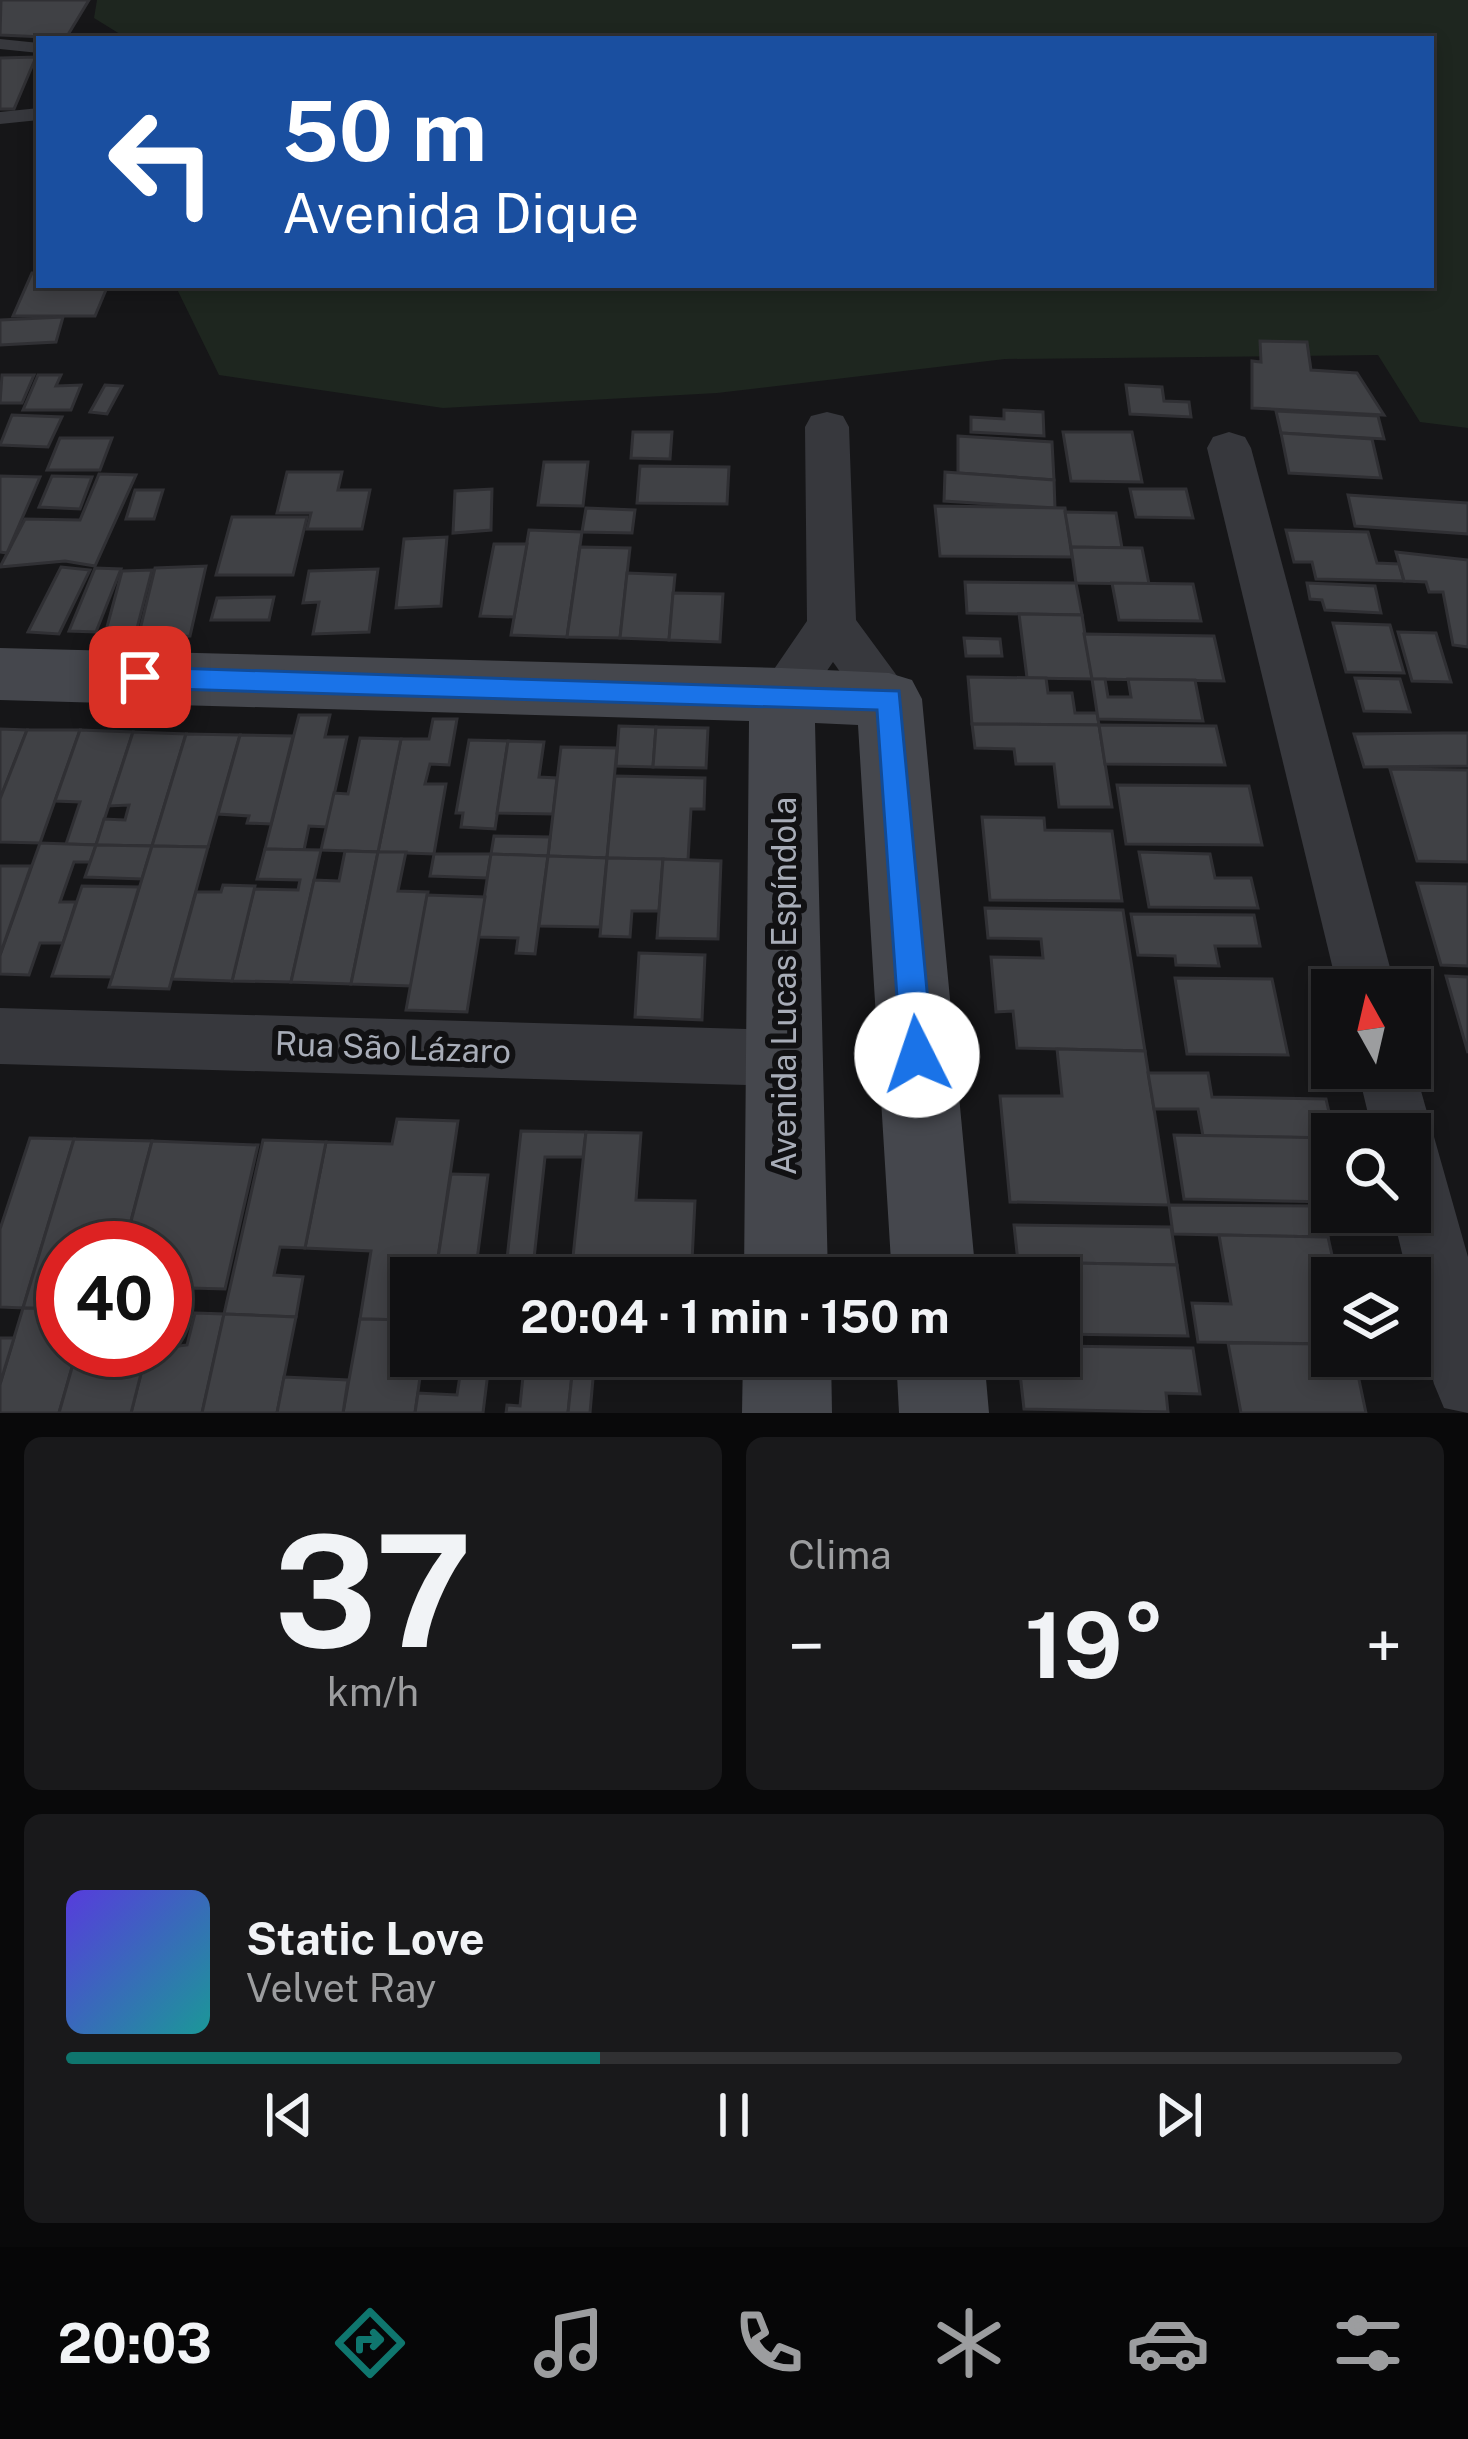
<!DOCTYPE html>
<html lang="pt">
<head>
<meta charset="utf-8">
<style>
	body { margin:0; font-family:"Public Sans",sans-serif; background:#19191b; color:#f1f3f6; height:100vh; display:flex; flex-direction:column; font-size:45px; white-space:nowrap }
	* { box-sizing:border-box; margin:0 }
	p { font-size:39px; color:#9c9d9f }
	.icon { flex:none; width:66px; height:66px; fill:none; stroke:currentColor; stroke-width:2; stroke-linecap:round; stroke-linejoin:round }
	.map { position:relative; height:1413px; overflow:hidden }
	.side { display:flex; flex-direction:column; gap:24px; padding:24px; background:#09090a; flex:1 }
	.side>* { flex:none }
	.banner { position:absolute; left:36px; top:36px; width:1398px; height:252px; border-radius:0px; box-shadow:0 6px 18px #0003,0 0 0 3px #303032; background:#1a4fa0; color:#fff; overflow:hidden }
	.needle { width:78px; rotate:352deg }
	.fabs { position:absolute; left:1311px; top:969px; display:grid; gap:24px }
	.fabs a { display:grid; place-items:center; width:120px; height:120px; border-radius:0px; background:#101012; box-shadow:0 6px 18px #0003,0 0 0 3px #303032; font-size:60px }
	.speed { position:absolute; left:36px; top:1221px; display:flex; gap:24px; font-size:60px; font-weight:700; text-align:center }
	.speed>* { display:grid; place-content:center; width:156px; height:156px; border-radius:50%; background:#101012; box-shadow:0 6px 18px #0003,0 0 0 3px #303032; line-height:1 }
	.speed .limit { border:18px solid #d22; background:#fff; color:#111 }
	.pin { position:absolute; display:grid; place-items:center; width:102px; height:102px; color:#fff; margin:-51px; border-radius:24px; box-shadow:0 6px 18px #0006 }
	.me { position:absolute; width:132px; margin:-66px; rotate:356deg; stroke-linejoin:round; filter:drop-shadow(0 0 9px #0008) }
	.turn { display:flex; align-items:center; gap:42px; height:252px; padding:0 48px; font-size:54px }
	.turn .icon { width:156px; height:156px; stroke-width:2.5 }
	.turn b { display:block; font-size:84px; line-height:102px }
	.big { font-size:90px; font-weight:700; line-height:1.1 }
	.side .widget { flex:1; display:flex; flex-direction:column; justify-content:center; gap:18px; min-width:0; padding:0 42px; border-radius:18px; background:#19191b }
	.side .dial { align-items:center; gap:0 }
	.dial b { font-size:156px; line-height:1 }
	.song { display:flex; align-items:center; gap:36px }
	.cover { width:144px; height:144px; border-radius:18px; background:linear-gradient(135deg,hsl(250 70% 55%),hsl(180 70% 35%)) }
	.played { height:12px; border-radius:6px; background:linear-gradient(90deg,#0f766e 40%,#303032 40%) }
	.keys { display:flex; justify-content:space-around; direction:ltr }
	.heat { display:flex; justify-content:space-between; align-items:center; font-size:66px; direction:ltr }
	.side .tiles { flex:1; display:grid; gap:24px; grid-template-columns:1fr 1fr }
	.widget:last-child { grid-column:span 2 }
	.trip { position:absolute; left:390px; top:1257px; width:690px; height:120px; border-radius:0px; background:#101012; box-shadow:0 6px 18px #0003,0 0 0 3px #303032; font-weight:700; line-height:120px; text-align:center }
	.menu { display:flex; height:192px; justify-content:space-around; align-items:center; background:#060607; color:#9c9d9f }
	.menu .icon { width:84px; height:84px }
	.menu .current { color:#0f766e }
	.menu b { font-size:54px; color:#f1f3f6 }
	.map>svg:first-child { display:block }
</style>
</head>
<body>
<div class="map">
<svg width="1468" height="1413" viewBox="0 0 1468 1413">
	<rect width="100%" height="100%" fill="#161618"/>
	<!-- green -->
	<polygon fill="#1e261f" points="97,0 1468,0 1468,428 1420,422 1378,355 1005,359 717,393 443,408 219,375 175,285 1431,285 1431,39 128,39 94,18"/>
	<!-- building -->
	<g fill="#404145" stroke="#303034" stroke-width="3">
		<polygon points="89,0 66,38 0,35 1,0"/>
		<polygon points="36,57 14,109 0,109 0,58"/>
		<polygon points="32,273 39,273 39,285 108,285 95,316 13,316"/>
		<polygon points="63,317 56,342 0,345 0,320"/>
		<polygon points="1260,341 1307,342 1311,370 1357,373 1384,415 1252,408 1252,361 1261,362"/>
		<polygon points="2,375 34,375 22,403 0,403"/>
		<polygon points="38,375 61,375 56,386 81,385 71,410 23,410"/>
		<polygon points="105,385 122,386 107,414 90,412"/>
		<polygon points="1126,385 1162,387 1164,401 1189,402 1191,417 1130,414"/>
		<polygon points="1004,410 1043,412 1044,436 971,432 971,417 1004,419"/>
		<polygon points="1276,411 1378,416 1384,439 1281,433"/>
		<polygon points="12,415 62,417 48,447 0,445"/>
		<polygon points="633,432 672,432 670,459 631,458"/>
		<polygon points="1063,432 1132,432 1142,482 1071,481"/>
		<polygon points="1281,433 1372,439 1381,478 1289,473"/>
		<polygon points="958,436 1052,442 1054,480 958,473"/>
		<polygon points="60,438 112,438 100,470 47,470"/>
		<polygon points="544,462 588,462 583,506 538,505"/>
		<polygon points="640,466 729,467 727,504 637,503"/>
		<polygon points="287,472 342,472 338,490 370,490 362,529 307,529 311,513 277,513"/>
		<polygon points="945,472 1054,480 1055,508 944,501"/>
		<polygon points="99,474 136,475 95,566 65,561 0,567 25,519 80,520"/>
		<polygon points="0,476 40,477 7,553 0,552"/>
		<polygon points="52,476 92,477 80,509 39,507"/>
		<polygon points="492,489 491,530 453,533 455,491"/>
		<polygon points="1130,489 1186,489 1193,518 1136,517"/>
		<polygon points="135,490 163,490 154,519 126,519"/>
		<polygon points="1348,495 1468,503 1468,534 1355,526"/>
		<polygon points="935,506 1065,508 1072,557 940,556"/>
		<polygon points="586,508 635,510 632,533 582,532"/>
		<polygon points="1065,512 1116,513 1122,548 1071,547"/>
		<polygon points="232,517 307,517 293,575 216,575"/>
		<polygon points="529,530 582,532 567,637 511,635"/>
		<polygon points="1286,530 1368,532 1377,563 1399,564 1404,581 1316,579 1312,562 1294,562"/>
		<polygon points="447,537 441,606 396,608 404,539"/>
		<polygon points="494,544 527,544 514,617 480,616"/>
		<polygon points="580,547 630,548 620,638 567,637"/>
		<polygon points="1071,547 1142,548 1149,584 1076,583"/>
		<polygon points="1396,552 1468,560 1468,647 1453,645 1443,592 1429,592 1426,582 1404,581"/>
		<polygon points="206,566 190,636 138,638 155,568"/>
		<polygon points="61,567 90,570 59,634 28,632"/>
		<polygon points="95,568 121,569 96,632 69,631"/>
		<polygon points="378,569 369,632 313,634 319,602 303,603 309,571"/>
		<polygon points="152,570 135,636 104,638 122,571"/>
		<polygon points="627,573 675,575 669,640 620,638"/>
		<polygon points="965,582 1076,583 1082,615 967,613"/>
		<polygon points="1112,583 1193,584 1201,621 1119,620"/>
		<polygon points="1307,583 1375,586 1381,613 1325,610 1322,600 1310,599"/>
		<polygon points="673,593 723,594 720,642 669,640"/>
		<polygon points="274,597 269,620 211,620 217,598"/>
		<polygon points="1019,614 1082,615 1092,679 1027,678"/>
		<polygon points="1333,623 1390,625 1404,673 1346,672"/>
		<polygon points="1398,632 1436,633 1451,682 1412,681"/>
		<polygon points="1084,634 1214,636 1224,681 1092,679"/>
		<polygon points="964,638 1000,639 1002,656 966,656"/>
		<polygon points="968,677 1046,678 1048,693 1072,693 1075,713 1097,713 1099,725 972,724"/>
		<polygon points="1355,678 1400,679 1410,712 1364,711"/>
		<polygon points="1092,679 1105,679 1108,697 1131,697 1128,679 1195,680 1203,721 1098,719"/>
		<polygon points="299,715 330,715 325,737 347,737 327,827 309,826 304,850 265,849"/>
		<polygon points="433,719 457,719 449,765 430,764 425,784 446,784 434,854 378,852 401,739 429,739"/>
		<polygon points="972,724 1099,725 1112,807 1059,807 1054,764 1016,764 1014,749 975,748"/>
		<polygon points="1099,725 1216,726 1225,765 1105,764"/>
		<polygon points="619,726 656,727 653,767 616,766"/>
		<polygon points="656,727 708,728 706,768 653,767"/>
		<polygon points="0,729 27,730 0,799"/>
		<polygon points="27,730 80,730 40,843 0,842 0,799"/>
		<polygon points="80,730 133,732 96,845 66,844 80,802 55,801"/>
		<polygon points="133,732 186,734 152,846 96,845 104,819 125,820 129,805 109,806"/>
		<polygon points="1442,733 1468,733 1468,766 1364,767 1354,734"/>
		<polygon points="186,734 240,735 208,847 152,846"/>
		<polygon points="240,735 293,736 271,824 247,823 249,816 218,814"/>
		<polygon points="360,738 401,739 378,852 321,850 334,793 348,794"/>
		<polygon points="469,740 508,741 495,829 461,827 463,813 456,813"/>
		<polygon points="508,741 544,742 539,777 557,778 553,814 497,813"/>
		<polygon points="561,747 617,748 607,858 548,856"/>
		<polygon points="1390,769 1468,770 1468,862 1417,861"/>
		<polygon points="615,776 705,778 704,809 691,809 688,860 607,858"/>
		<polygon points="1117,785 1249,786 1262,845 1126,844"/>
		<polygon points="982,817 1044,818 1045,830 1112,831 1122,901 990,900"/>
		<polygon points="494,836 550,837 548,856 491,854"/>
		<polygon points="40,843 96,845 90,862 74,862 60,902 76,902 63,943 40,943 29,975 0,974 0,955"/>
		<polygon points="96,845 152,846 142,879 85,877"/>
		<polygon points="152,846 208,847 169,989 109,987"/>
		<polygon points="265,849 321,850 291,982 232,981 254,889 298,890 300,880 257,879"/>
		<polygon points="345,851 378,852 351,984 291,982 314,880 339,881"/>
		<polygon points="378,852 406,852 398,891 428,892 411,986 351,984"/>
		<polygon points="1139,852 1210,854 1215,878 1251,878 1258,908 1149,907"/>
		<polygon points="434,854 491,854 487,878 430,876"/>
		<polygon points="491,854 548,856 535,954 516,953 518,938 478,937"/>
		<polygon points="548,856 607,858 600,927 539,926"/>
		<polygon points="607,858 663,859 659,911 632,911 630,937 600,936"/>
		<polygon points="663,859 721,861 718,939 657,938"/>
		<polygon points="0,866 31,866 0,955"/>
		<polygon points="1417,883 1468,884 1468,966 1441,965"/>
		<polygon points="223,885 255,886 232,981 172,979 196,892 221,892"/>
		<polygon points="82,886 139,887 112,977 52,976"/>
		<polygon points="427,895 485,897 467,1012 406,1010"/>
		<polygon points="985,908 1123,910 1145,1051 1017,1048 1013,1011 996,1012 991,957 1043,958 1041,939 988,938"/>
		<polygon points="1131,914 1254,915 1260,946 1215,946 1219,966 1176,965 1175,956 1138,955"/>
		<polygon points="639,953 705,955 702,1020 635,1017"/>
		<polygon points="1446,976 1468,977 1468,1053"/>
		<polygon points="1175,978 1272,979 1288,1055 1187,1054"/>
		<polygon points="1057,1049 1145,1051 1169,1205 1010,1202 1000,1096 1062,1096"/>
		<polygon points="1148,1073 1208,1073 1212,1097 1326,1099 1334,1134 1332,1138 1203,1136 1198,1109 1154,1109"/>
		<polygon points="397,1119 458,1121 435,1278 411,1278 411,1320 360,1319 371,1251 305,1248 326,1142 392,1144"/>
		<polygon points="521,1131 586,1132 583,1157 545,1157 533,1268 506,1268"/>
		<polygon points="586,1132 641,1133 636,1200 695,1201 692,1261 573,1257"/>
		<polygon points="1174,1135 1332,1138 1332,1202 1184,1199"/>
		<polygon points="30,1138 74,1139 23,1308 0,1307 0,1229"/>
		<polygon points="74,1139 152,1141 124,1248 63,1248 63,1309 23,1308"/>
		<polygon points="263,1140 326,1142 305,1248 280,1247 274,1275 303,1277 296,1317 224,1314"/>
		<polygon points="152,1141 258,1145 225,1289 191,1288 186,1312 165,1312 165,1278 172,1252 124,1248"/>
		<polygon points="451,1174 488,1175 477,1260 438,1258"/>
		<polygon points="1169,1205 1322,1206 1328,1237 1173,1234"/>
		<polygon points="1014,1225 1171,1227 1177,1265 1018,1262"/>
		<polygon points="1219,1235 1328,1237 1337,1278 1332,1278 1332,1344 1198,1342 1192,1303 1231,1304"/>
		<polygon points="573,1257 627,1259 626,1278 572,1278"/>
		<polygon points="1011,1262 1177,1265 1188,1336 1059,1334 1059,1278 1013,1278"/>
		<polygon points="23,1308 63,1309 63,1350 77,1350 59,1413 0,1413 0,1384"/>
		<polygon points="195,1313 224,1314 202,1413 131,1413 147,1350 187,1345"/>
		<polygon points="224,1314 296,1317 277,1413 202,1413"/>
		<polygon points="360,1319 411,1320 411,1356 423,1356 415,1413 343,1413"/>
		<polygon points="0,1338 14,1338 0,1384"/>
		<polygon points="1228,1343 1332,1344 1332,1356 1354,1356 1366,1413 1241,1413"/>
		<polygon points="1059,1346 1193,1348 1200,1394 1166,1393 1168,1412 1024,1409 1018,1356 1059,1356"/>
		<polygon points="77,1350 147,1350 131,1413 59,1413"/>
		<polygon points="463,1356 490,1356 483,1413 415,1413 418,1393 457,1395"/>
		<polygon points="525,1356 574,1356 568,1413 506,1413 507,1405 520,1406"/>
		<polygon points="574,1356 595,1356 590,1413 568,1413"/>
		<polygon points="640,1356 693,1356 692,1368 639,1366"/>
		<polygon points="284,1377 348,1380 343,1413 277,1413"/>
	</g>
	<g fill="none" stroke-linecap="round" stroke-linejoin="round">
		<!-- lane -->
		<g fill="#37383d" fill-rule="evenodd">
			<polygon points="0,39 39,43 39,53 0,49"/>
			<polygon points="39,108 39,120 0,124 0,112"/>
		</g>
		<!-- street -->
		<g fill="#37383d" fill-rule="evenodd">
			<path d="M827 412 843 416 849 427 856 620 914 699 907 713C868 726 854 690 833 662 813 690 801 721 764 708L757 694 807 621 805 427 811 416Z"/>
			<polygon points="1229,432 1245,437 1251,448 1396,990 1338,990 1207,448 1213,437"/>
			<polygon points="0,1008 786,1030 807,1038 816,1058 807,1078 786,1086 0,1064"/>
			<polygon points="1410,1052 1468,1257 1468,1413 1444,1408 1434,1384 1392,1212 1410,1212 1410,1134 1373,1134 1357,1068 1410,1068"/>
		</g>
		<!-- secondary -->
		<g fill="#45474d" fill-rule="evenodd">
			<polygon points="0,648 782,668 889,673 912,680 922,699 976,1278 892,1278 858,725 815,723 828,1278 744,1278 749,721 0,700"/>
			<polygon points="743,1356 831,1356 832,1413 742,1413"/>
			<polygon points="896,1356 984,1356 989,1413 899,1413"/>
		</g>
	</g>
	<!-- route -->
	<polygon fill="#1a73e8" stroke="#114b97" stroke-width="3" points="140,667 899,691 933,1055 928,1066 917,1071 905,1066 901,1055 877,710 140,688 127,677"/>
	<g text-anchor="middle" stroke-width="12" stroke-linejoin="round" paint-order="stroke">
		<!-- street labels -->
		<g font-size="33" fill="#a8adb8" stroke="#111113">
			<text transform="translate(784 986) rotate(-90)" y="12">Avenida Lucas Espíndola</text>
			<text transform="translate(393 1047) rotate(2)" y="12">Rua São Lázaro</text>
		</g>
	</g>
</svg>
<div class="fabs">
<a><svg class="needle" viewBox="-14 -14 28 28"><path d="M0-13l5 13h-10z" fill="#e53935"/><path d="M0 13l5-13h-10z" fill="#9c9d9f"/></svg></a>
<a><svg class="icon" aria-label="search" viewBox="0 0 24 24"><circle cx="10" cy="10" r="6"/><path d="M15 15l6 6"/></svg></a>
<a><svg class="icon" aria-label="layers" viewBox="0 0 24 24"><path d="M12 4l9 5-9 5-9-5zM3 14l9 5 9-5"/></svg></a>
</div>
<div class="speed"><div class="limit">40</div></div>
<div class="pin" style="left:140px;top:677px;background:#d93025"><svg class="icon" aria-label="arrive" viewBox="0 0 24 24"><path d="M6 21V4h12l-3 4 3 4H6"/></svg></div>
<svg class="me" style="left:917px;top:1055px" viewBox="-20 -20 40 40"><circle r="19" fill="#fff"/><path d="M0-13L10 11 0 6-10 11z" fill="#1a73e8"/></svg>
<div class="trip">20:04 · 1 min · 150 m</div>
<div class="banner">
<div class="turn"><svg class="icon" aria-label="left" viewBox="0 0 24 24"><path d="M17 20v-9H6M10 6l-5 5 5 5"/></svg><div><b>50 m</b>Avenida Dique</div></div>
</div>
</div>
<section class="side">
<div class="tiles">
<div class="widget dial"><b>37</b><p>km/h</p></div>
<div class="widget"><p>Clima</p>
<div class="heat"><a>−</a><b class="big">19°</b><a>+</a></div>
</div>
<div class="widget">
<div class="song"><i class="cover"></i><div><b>Static Love</b><p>Velvet Ray</p></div></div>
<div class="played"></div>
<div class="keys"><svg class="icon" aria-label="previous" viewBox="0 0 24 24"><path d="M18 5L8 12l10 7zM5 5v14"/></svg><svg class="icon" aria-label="pause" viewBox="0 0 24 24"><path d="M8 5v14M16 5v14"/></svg><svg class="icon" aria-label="next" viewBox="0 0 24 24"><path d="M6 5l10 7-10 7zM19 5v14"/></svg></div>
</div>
</div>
</section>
<nav class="menu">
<b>20:03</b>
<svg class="icon current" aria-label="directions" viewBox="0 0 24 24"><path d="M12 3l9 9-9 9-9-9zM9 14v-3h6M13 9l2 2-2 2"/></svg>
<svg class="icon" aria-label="music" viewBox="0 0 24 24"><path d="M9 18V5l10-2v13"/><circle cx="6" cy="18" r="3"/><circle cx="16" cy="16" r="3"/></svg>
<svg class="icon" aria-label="phone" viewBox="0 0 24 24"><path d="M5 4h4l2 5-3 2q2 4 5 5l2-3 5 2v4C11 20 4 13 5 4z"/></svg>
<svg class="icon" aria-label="climate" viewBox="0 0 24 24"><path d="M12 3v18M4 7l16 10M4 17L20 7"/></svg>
<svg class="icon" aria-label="car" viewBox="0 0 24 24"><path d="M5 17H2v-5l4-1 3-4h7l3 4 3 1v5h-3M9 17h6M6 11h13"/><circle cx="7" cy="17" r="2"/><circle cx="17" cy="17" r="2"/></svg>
<svg class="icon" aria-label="filters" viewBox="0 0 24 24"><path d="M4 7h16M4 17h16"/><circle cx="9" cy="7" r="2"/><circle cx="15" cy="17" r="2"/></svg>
</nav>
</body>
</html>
